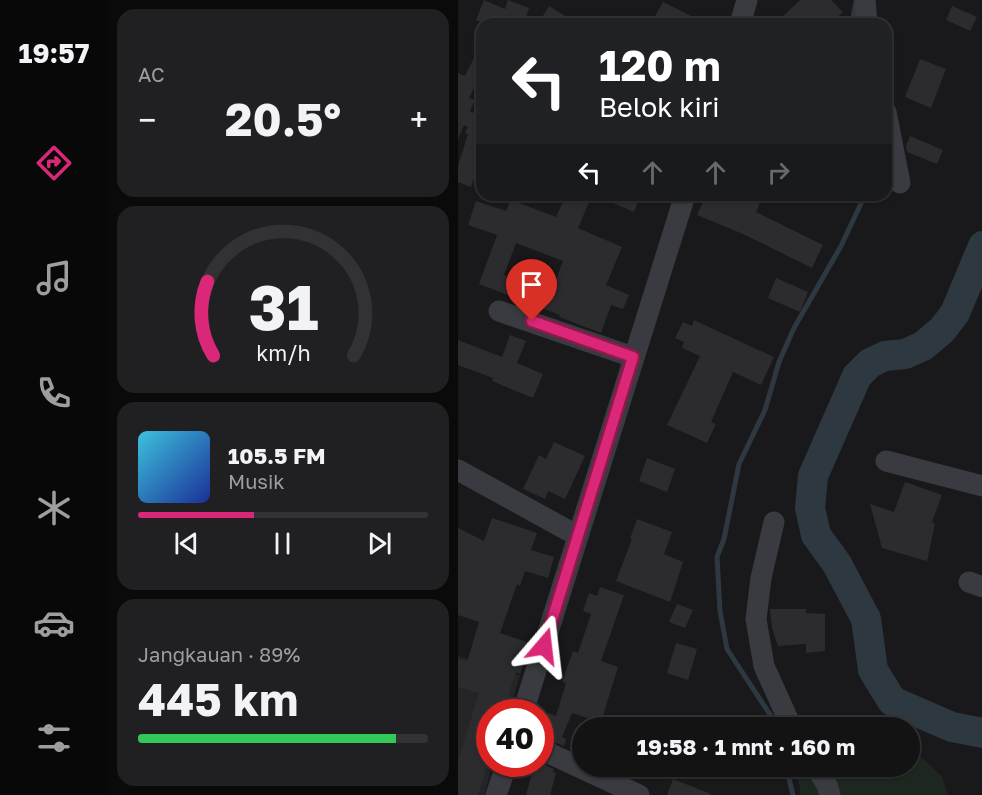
<!DOCTYPE html>
<html lang="id">
<head>
<meta charset="utf-8">
<style>
	body { margin:0; font-family:"Golos Text",sans-serif; background:#202022; color:#f1f3f6; height:100vh; display:flex; flex-direction:column; font-size:22px; white-space:nowrap }
	* { box-sizing:border-box; margin:0 }
	p { font-size:20px; color:#9d9ea0 }
	.icon { flex:none; width:33px; height:33px; fill:none; stroke:currentColor; stroke-width:2; stroke-linecap:round; stroke-linejoin:round }
	.map { position:relative; flex:1; overflow:hidden }
	.drawer { display:flex; flex-direction:column; gap:9px; padding:9px; background:#0a0a0b; width:350px }
	.drawer>* { flex:none }
	.hud { position:absolute; left:18px; top:18px; width:416px; height:183px; border-radius:18px; box-shadow:0 2px 4px #0004,0 0 0 2px #323234; background:#202124; color:#fff; overflow:hidden }
	.speed { position:absolute; left:18px; top:699px; display:flex; gap:12px; font-size:30px; font-weight:700; text-align:center }
	.speed>* { display:grid; place-content:center; width:78px; height:78px; border-radius:50%; background:#131314; box-shadow:0 2px 4px #0004,0 0 0 2px #323234; line-height:1 }
	.speed .limit { border:9px solid #d22; background:#fff; color:#111 }
	.pin { position:absolute; display:grid; place-items:center; width:51px; height:51px; color:#fff; margin:-62px -26px; border-radius:50% 50% 50% 0; rotate:-45deg; box-shadow:0 0 6px #0007 }
	.pin .icon { rotate:45deg }
	.me { position:absolute; width:66px; margin:-33px; rotate:17deg; stroke-linejoin:round; filter:drop-shadow(0 0 4px #0008) }
	.turn { display:flex; align-items:center; gap:21px; height:126px; padding:0 24px; font-size:27px }
	.turn .icon { width:78px; height:78px; stroke-width:2.5 }
	.turn b { display:block; font-size:42px; line-height:51px }
	.lanes { display:flex; align-items:center; height:57px; padding:0 24px; background:#0003; justify-content:center; gap:30px; direction:ltr }
	.lanes .off { opacity:.35 }
	.big { font-size:45px; font-weight:700; line-height:1.1 }
	.drawer .widget { flex:1; display:flex; flex-direction:column; justify-content:center; gap:9px; min-width:0; padding:0 21px; border-radius:18px; background:#202022 }
	.drawer .dial { align-items:center; gap:0 }
	.dial svg { height:156px; overflow:visible; fill:none; stroke:#323234; stroke-width:7; stroke-linecap:round; text-anchor:middle }
	.dial text { fill:#f1f3f6; stroke:none }
	.song { display:flex; align-items:center; gap:18px }
	.cover { width:72px; height:72px; border-radius:9px; background:linear-gradient(135deg,hsl(190 70% 55%),hsl(230 70% 35%)) }
	.played { height:6px; border-radius:3px; background:linear-gradient(90deg,#db2777 40%,#323234 40%) }
	.keys { display:flex; justify-content:space-around; direction:ltr }
	.heat { display:flex; justify-content:space-between; align-items:center; font-size:33px; direction:ltr }
	.charge { height:9px; border-radius:4px; background:linear-gradient(90deg,#34c759 89%,#323234 0) }
	.trip { position:absolute; left:114px; top:717px; width:348px; height:60px; border-radius:30px; background:#131314; box-shadow:0 2px 4px #0004,0 0 0 2px #323234; font-weight:700; line-height:60px; text-align:center }
	main { display:flex; flex:1; min-height:0 }
	.tab-bar { display:flex; flex-direction:column; width:108px; justify-content:space-around; align-items:center; background:#080808; color:#9d9ea0 }
	.tab-bar .icon { width:42px; height:42px }
	.tab-bar .active { color:#db2777 }
	.tab-bar b { font-size:27px; color:#f1f3f6 }
	.map>svg:first-child { display:block }
</style>
</head>
<body>
<main>
<nav class="tab-bar">
<b>19:57</b>
<svg class="icon active" aria-label="directions" viewBox="0 0 24 24"><path d="M12 3l9 9-9 9-9-9zM9 14v-3h6M13 9l2 2-2 2"/></svg>
<svg class="icon" aria-label="music" viewBox="0 0 24 24"><path d="M9 18V5l10-2v13"/><circle cx="6" cy="18" r="3"/><circle cx="16" cy="16" r="3"/></svg>
<svg class="icon" aria-label="phone" viewBox="0 0 24 24"><path d="M5 4h4l2 5-3 2q2 4 5 5l2-3 5 2v4C11 20 4 13 5 4z"/></svg>
<svg class="icon" aria-label="climate" viewBox="0 0 24 24"><path d="M12 3v18M4 7l16 10M4 17L20 7"/></svg>
<svg class="icon" aria-label="car" viewBox="0 0 24 24"><path d="M5 17H2v-5l4-1 3-4h7l3 4 3 1v5h-3M9 17h6M6 11h13"/><circle cx="7" cy="17" r="2"/><circle cx="17" cy="17" r="2"/></svg>
<svg class="icon" aria-label="filters" viewBox="0 0 24 24"><path d="M4 7h16M4 17h16"/><circle cx="9" cy="7" r="2"/><circle cx="15" cy="17" r="2"/></svg>
</nav>
<section class="drawer">
<div class="widget"><p>AC</p>
<div class="heat"><a>−</a><b class="big">20.5°</b><a>+</a></div>
</div>
<div class="widget dial"><svg viewBox="0 0 100 80">
<path d="M14 69A42 42 0 1 1 86 69"/>
<path d="M14 69A42 42 0 0 1 11 31" stroke="#db2777"/>
<text x="50" y="56" font-size="32" font-weight="700">31</text>
<text x="50" y="72" font-size="11">km/h</text>
</svg></div>
<div class="widget">
<div class="song"><i class="cover"></i><div><b>105.5 FM</b><p>Musik</p></div></div>
<div class="played"></div>
<div class="keys"><svg class="icon" aria-label="previous" viewBox="0 0 24 24"><path d="M18 5L8 12l10 7zM5 5v14"/></svg><svg class="icon" aria-label="pause" viewBox="0 0 24 24"><path d="M8 5v14M16 5v14"/></svg><svg class="icon" aria-label="next" viewBox="0 0 24 24"><path d="M6 5l10 7-10 7zM19 5v14"/></svg></div>
</div>
<div class="widget"><p>Jangkauan · 89%</p><b class="big">445 km</b><div class="charge"></div></div>
</section>
<div class="map">
<svg width="525" height="795" viewBox="0 0 525 795">
	<rect width="100%" height="100%" fill="#19191b"/>
	<!-- built -->
	<polygon fill="#252528" points="0,656 62,675 51,712 32,712 32,764 35,764 26,795 0,795"/>
	<!-- green -->
	<g fill="#1e2620">
		<polygon points="368,716 405,727 324,728 323,725"/>
		<polygon points="452,747 484,776 490,795 342,795 342,787 336,767 452,766"/>
	</g>
	<g fill="none" stroke-linecap="round" stroke-linejoin="round">
		<!-- stream -->
		<g stroke="#2e3840" stroke-width="5">
			<polyline points="394,24 398,2"/>
			<polyline points="316,728 313,716 269,649 262,611 259,557 266,539 281,464 307,410 321,362 336,328 383,246 407,195"/>
			<polyline points="328,766 335,795"/>
		</g>
		<!-- river -->
		<polyline stroke="#2e3840" stroke-width="30" points="525,246 497,313 484,330 465,346 447,354 427,356 412,363 399,376 355,476 352,508 358,535 379,564 408,619 415,670 434,701 494,727 525,733"/>
	</g>
	<!-- building -->
	<g fill="#2c2c2f" fill-rule="evenodd">
		<polygon points="26,0 47,9 50,0 71,8 66,24 27,24 18,20"/>
		<polygon points="342,0 373,0 385,12 377,19 377,24 317,24"/>
		<polygon points="205,2 249,24 193,24"/>
		<polygon points="91,6 120,24 80,24"/>
		<polygon points="494,6 519,17 512,31 488,20"/>
		<polygon points="24,42 24,72 11,98 17,100 12,111 15,113 24,93 24,154 13,187 0,182 0,166 10,134 7,133 10,127 6,125 0,139 0,73 7,76"/>
		<polygon points="462,59 488,69 473,108 447,97"/>
		<polygon points="452,136 485,150 479,164 449,152 448,146"/>
		<path d="M108 195H134L120 228 164 247 148 285 171 295 165 309 153 305 143 333 101 317 102 315 21 284 39 235 10 225 18 201 48 211 53 200 98 217ZM58 243 105 261 93 293 46 275Z"/>
		<polygon points="137,195 183,195 176,212"/>
		<polygon points="248,195 305,195 298,212 365,245 354,268 285,234 239,215"/>
		<polygon points="318,278 350,292 342,312 310,298"/>
		<polygon points="236,320 316,357 303,385 275,372 253,422 258,424 249,443 209,425 242,356 224,348 226,342 217,338 225,322 234,326"/>
		<polygon points="52,335 68,341 59,363 85,374 75,398 34,381 35,378 0,365 0,340 44,357"/>
		<polygon points="96,442 127,456 107,499 90,491 87,499 65,489 81,455 88,459"/>
		<polygon points="189,458 217,469 209,492 181,481"/>
		<polygon points="447,482 484,495 474,522 477,524 469,561 424,548 412,504 436,512"/>
		<polygon points="34,518 79,533 73,550 96,557 90,578 67,571 62,586 59,584 42,633 72,643 62,674 58,672 45,712 32,712 32,757 20,795 0,795 0,760 21,693 0,687 0,659 9,662 21,622 0,615 0,528 26,541"/>
		<polygon points="179,519 214,532 206,554 225,562 212,602 158,581 174,539 172,539"/>
		<polygon points="142,587 166,595 143,661 160,667 143,722 114,713 104,737 108,739 106,746 82,736 82,730 90,713 98,716 108,683 104,682 115,651 120,653 133,614 125,611 131,593 139,596"/>
		<polygon points="219,604 235,610 227,628 211,622"/>
		<polygon points="312,609 348,609 348,613 367,614 367,651 348,653 348,644 320,646 314,628"/>
		<polygon points="218,643 239,649 230,680 209,673"/>
		<polygon points="82,763 96,769 95,772 98,773 92,795 68,795 76,766 82,768"/>
		<polygon points="215,779 253,794 253,795 209,795"/>
	</g>
	<g fill="none" stroke-linecap="round" stroke-linejoin="round">
		<!-- minor -->
		<g stroke="#3a3b40" stroke-width="21">
			<polyline points="407,0 409,24"/>
			<polyline points="282,24 289,0"/>
			<polyline points="428,112 442,183"/>
			<polyline points="41,311 175,357"/>
			<polyline points="428,461 525,486"/>
			<polyline points="0,470 120,536"/>
			<polyline points="316,522 303,578 298,619 306,666 334,728"/>
			<polyline points="511,582 525,587"/>
			<polyline points="65,712 227,195"/>
			<polyline points="82,749 181,795"/>
			<polyline points="357,766 369,785 372,795"/>
			<polyline points="38,795 49,764"/>
		</g>
	</g>
	<g fill="none" stroke-linecap="round" stroke-linejoin="round">
		<!-- route casing -->
		<g stroke="#8e194d" stroke-width="15">
			<polyline id="route" points="74,321 175,357 86,646"/>
		</g>
		<!-- route -->
		<use href="#route" stroke="#db2777" stroke-width="10"/>
	</g>
</svg>
<div class="speed"><div class="limit">40</div></div>
<div class="pin" style="left:74px;top:321px;background:#d93025"><svg class="icon" aria-label="arrive" viewBox="0 0 24 24"><path d="M6 21V4h12l-3 4 3 4H6"/></svg></div>
<svg class="me" style="left:86px;top:646px" viewBox="-20 -20 40 40"><path d="M0-17L14 15 0 8-14 15z" fill="#db2777" stroke="#fff" stroke-width="4"/></svg>
<div class="trip">19:58 · 1 mnt · 160 m</div>
<div class="hud">
<div class="turn"><svg class="icon" aria-label="left" viewBox="0 0 24 24"><path d="M17 20v-9H6M10 6l-5 5 5 5"/></svg><div><b>120 m</b>Belok kiri</div></div>
<div class="lanes"><svg class="icon" aria-label="left" viewBox="0 0 24 24"><path d="M17 20v-9H6M10 6l-5 5 5 5"/></svg><svg class="icon off" aria-label="ahead" viewBox="0 0 24 24"><path d="M12 20V5M6 11l6-6 6 6"/></svg><svg class="icon off" aria-label="ahead" viewBox="0 0 24 24"><path d="M12 20V5M6 11l6-6 6 6"/></svg><svg class="icon off" aria-label="right" viewBox="0 0 24 24"><path d="M7 20v-9h11M14 6l5 5-5 5"/></svg></div>
</div>
</div>
</main>
</body>
</html>
